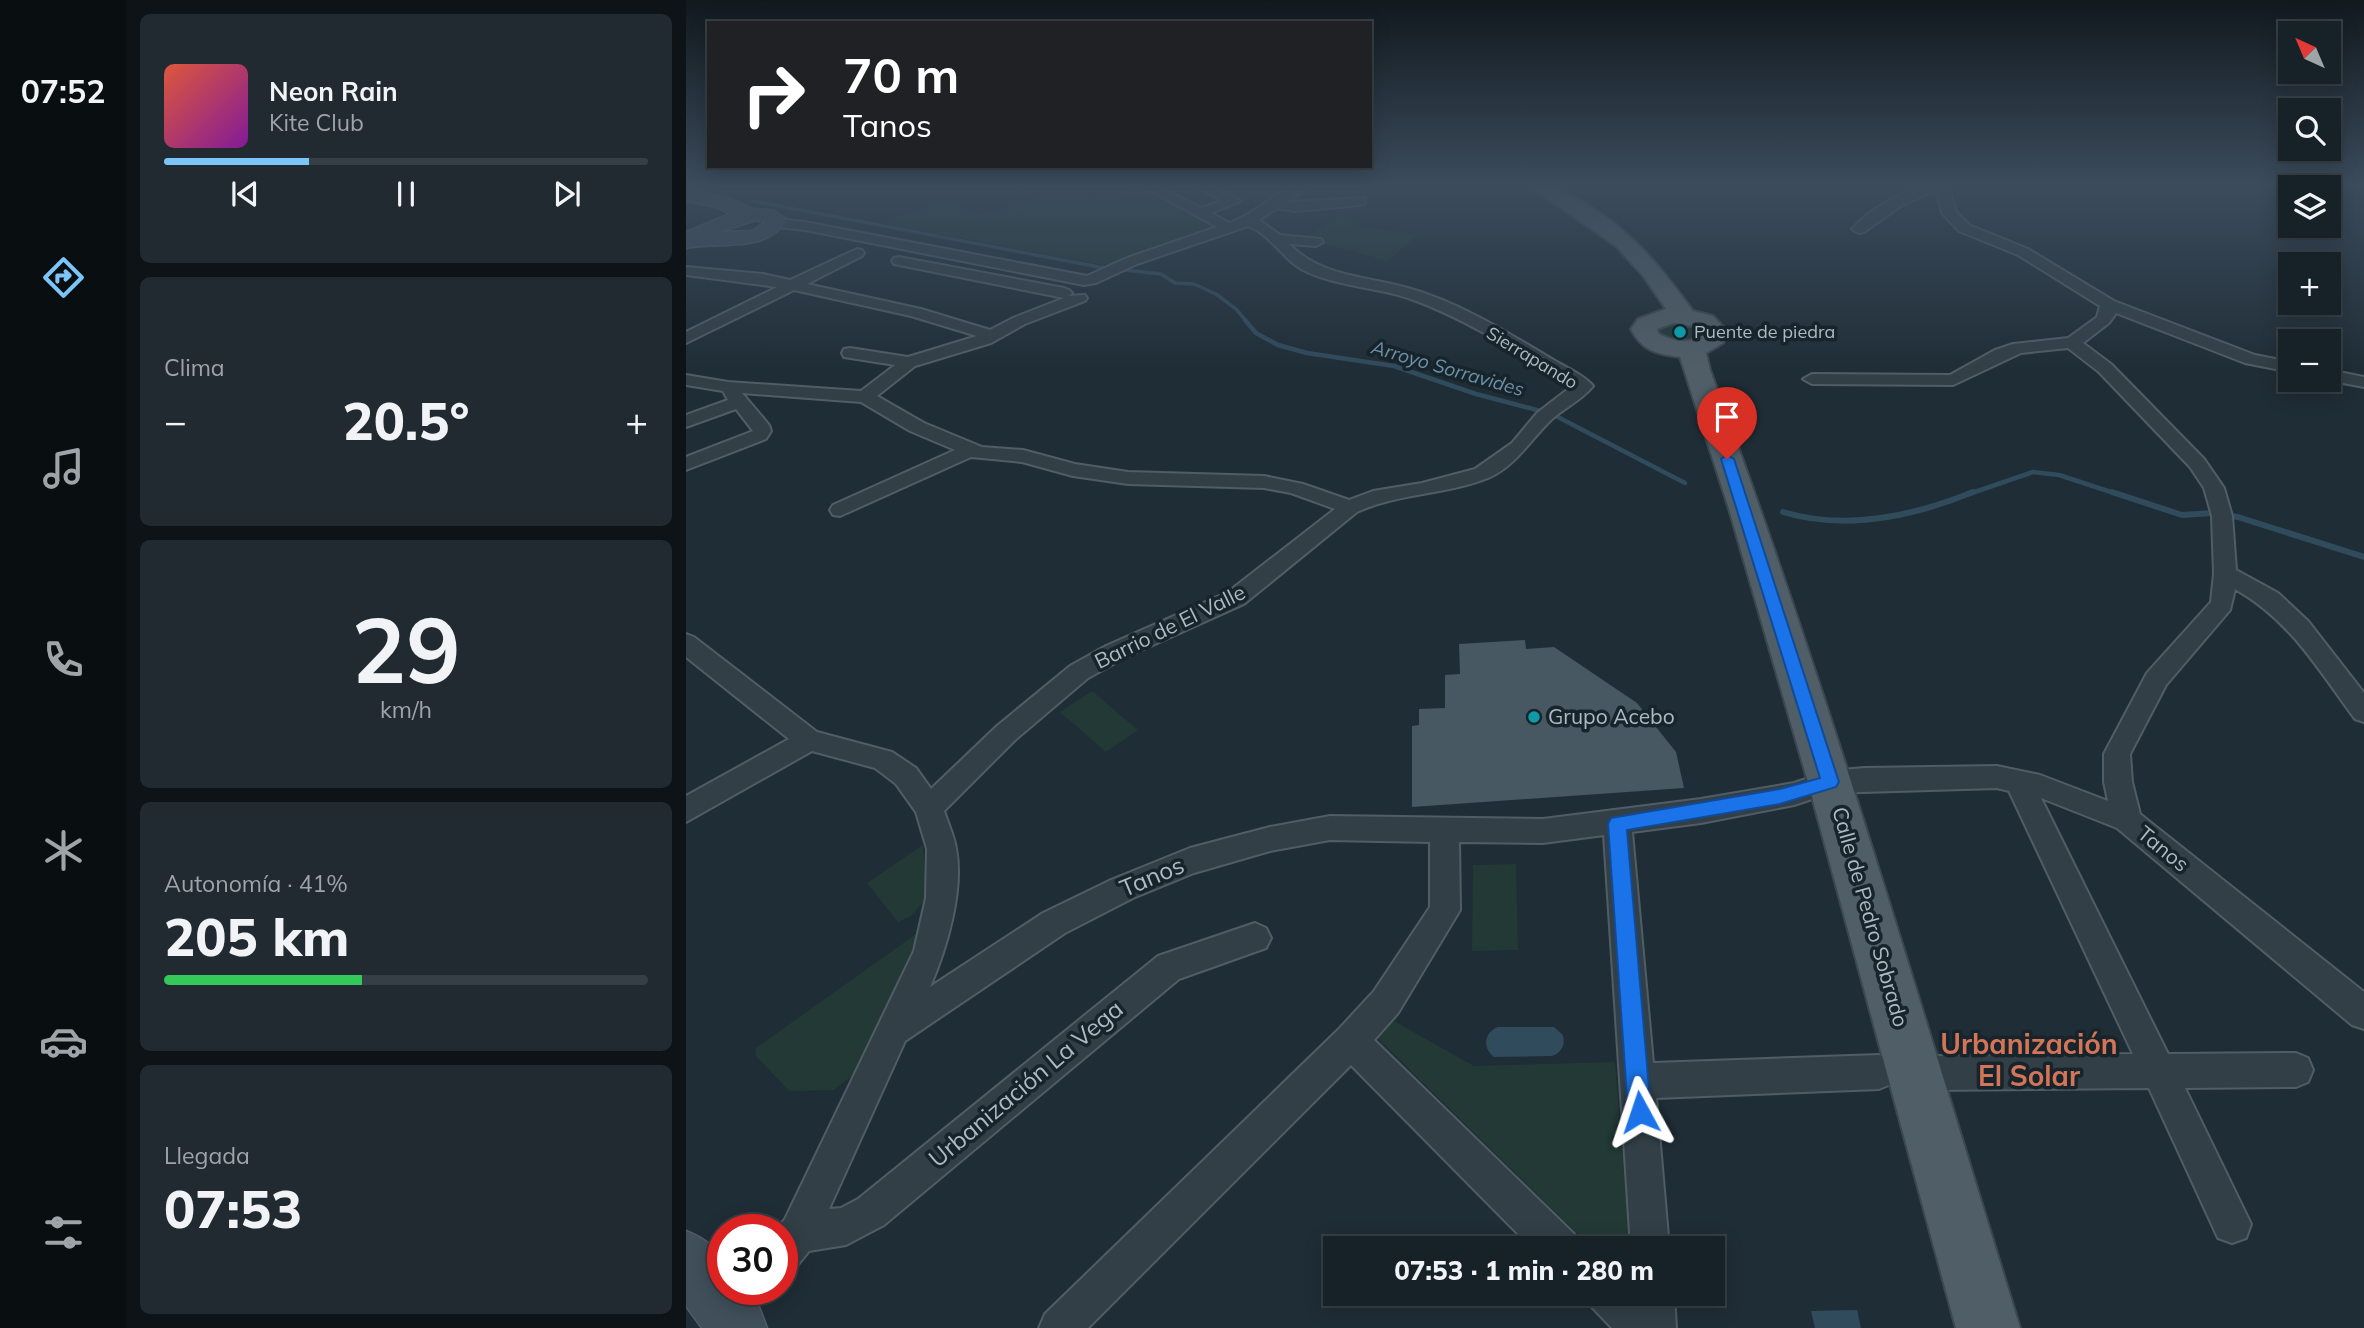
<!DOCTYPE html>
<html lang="es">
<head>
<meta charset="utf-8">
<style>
	body { margin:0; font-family:Mulish,sans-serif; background:#202a30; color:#f1f3f6; height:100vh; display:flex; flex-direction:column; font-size:26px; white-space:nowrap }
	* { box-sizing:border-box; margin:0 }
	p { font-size:23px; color:#9ea4a8 }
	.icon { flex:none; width:38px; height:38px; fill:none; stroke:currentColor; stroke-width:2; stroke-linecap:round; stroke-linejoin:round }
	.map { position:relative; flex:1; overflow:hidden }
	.side { display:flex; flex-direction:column; gap:14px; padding:14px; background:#0d1316; width:560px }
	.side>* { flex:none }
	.top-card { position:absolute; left:21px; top:21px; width:665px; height:147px; border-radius:0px; box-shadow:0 4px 18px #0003,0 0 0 2px #363f45; background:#202124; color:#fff; overflow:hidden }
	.needle { width:46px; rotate:316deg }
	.controls { position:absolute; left:1592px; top:21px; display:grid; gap:14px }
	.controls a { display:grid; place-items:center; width:63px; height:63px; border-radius:0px; background:#172228; box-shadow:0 4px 18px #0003,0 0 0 2px #363f45; font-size:35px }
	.speed { position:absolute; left:21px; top:1214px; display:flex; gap:14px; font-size:35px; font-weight:700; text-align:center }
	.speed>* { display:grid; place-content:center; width:91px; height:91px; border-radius:50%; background:#172228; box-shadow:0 4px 18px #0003,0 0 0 2px #363f45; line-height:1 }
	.speed .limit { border:10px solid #d22; background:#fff; color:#111 }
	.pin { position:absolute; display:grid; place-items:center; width:60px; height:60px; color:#fff; margin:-72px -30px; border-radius:50% 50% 50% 0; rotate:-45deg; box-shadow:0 0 7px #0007 }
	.pin .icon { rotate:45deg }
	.me { position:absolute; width:77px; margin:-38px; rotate:355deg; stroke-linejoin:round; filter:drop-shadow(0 0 5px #0008) }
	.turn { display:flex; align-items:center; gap:24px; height:147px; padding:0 21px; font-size:32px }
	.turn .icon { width:91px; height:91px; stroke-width:2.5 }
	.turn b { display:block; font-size:49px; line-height:60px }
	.big { font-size:52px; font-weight:800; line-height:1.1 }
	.side .card { flex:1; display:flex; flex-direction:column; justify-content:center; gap:10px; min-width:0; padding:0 24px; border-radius:10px; background:#202a30 }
	.side .dial { align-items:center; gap:0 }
	.dial b { font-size:91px; line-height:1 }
	.song { display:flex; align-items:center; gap:21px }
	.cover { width:84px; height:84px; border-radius:10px; background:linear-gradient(135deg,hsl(10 70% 55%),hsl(290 70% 35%)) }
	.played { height:7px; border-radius:4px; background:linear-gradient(90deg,#7dc5f8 30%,#363f45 30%) }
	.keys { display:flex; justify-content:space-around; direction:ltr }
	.heat { display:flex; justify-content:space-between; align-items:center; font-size:38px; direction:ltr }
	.charge { height:10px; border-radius:5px; background:linear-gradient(90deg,#34c759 41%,#363f45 0) }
	.trip { position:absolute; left:637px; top:1236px; width:402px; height:70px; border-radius:0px; background:#172228; box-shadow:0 4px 18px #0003,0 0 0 2px #363f45; font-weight:800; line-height:70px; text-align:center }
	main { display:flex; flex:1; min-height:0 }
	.tab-bar { display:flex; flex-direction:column; width:126px; justify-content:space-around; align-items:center; background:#090e10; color:#9ea4a8 }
	.tab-bar .icon { width:49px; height:49px }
	.tab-bar .selected { color:#7dc5f8 }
	.tab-bar b { font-size:32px; color:#f1f3f6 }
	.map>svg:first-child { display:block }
</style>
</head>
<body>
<main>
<nav class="tab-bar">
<b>07:52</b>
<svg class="icon selected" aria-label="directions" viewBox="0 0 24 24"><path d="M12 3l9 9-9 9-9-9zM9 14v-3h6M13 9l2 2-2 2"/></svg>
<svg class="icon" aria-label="music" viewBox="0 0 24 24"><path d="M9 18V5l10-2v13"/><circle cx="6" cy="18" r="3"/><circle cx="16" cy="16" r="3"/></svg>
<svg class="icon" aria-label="phone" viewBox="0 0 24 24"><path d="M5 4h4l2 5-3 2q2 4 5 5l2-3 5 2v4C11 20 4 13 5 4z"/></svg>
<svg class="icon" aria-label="climate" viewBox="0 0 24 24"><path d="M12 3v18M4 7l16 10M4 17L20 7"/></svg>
<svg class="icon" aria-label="car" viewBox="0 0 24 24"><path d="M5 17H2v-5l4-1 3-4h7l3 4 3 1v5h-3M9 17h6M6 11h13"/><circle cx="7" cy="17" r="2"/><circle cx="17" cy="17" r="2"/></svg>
<svg class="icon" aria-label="filters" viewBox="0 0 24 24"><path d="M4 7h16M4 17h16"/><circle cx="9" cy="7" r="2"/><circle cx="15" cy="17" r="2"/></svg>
</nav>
<section class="side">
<div class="card">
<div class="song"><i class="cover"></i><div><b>Neon Rain</b><p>Kite Club</p></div></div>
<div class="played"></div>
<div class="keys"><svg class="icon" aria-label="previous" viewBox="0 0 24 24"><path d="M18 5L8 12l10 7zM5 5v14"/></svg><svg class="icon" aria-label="pause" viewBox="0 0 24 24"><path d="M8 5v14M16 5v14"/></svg><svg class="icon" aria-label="next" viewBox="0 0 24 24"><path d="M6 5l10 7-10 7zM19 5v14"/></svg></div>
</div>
<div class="card"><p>Clima</p>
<div class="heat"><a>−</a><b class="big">20.5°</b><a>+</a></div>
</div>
<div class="card dial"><b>29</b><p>km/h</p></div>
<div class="card"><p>Autonomía · 41%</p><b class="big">205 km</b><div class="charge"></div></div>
<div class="card"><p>Llegada</p><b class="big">07:53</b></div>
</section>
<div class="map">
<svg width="1678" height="1328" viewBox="0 0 1678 1328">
	<rect width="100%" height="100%" fill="#1f2d36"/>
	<!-- green -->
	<g fill="#223936">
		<polygon points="553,185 608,185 584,201 555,200 535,191"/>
		<polygon points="454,187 527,227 526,229 424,266 196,223 261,200 294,215 377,191 404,199"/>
		<polygon points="655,217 674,223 671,227 733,234 701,261 617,237"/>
		<path d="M981 322 1012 327 1015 334C1003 349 984 340 970 333L972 326Z"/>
		<polygon points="406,691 452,730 420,752 374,712"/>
		<polygon points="237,845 241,898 225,916 212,922 181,883"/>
		<polygon points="830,864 832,950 786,951 787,865"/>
		<polygon points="230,934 236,938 171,1072 148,1090 103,1091 69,1055 70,1048"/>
		<polygon points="701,1017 788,1066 929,1062 944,1248 906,1248 686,1033"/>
	</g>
	<!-- water -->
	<g fill="#304b5c">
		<path d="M812 1027H868L876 1034C881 1044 875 1053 866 1056L808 1057C796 1048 798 1032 812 1027Z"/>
		<polygon points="1171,1310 1175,1328 1129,1328 1125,1311"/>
	</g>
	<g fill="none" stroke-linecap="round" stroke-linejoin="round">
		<!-- stream-far2 -->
		<polyline stroke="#304b5c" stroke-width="3.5" points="67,201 413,267 475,274 489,283 508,284 530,294 550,309 561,322"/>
		<!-- stream-far1 -->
		<g stroke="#304b5c" stroke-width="4.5">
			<polyline points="559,320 570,333 592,345 621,353 708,366 790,394 866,414 999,483"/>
			<polyline points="1283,494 1347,472 1373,475 1431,494"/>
		</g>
		<!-- stream -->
		<g stroke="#304b5c" stroke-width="6">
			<polyline points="1426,492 1496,515 1527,513 1552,517 1678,557"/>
			<path d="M1097 512C1160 531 1228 516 1287 492"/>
		</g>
	</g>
	<!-- building -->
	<polygon fill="#475862" points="839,640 840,649 868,647 951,703 990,752 998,788 726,807 726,726 733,725 733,709 759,708 759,675 774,674 773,644"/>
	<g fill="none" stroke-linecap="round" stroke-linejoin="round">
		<!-- street casing -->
		<g stroke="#505d65" stroke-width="4">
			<g id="street">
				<path d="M454 185H469L515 208 536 201 514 188 515 185H525L555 201 525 213 543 223C571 214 596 183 624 185L601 202 679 198V204L674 205 609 211 591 208 573 220 594 235 635 239 637 242 630 246 603 244C635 277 680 276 722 288 775 303 824 334 871 362 883 369 899 376 907 386 896 400 878 408 865 420 844 440 830 466 802 478 760 495 712 493 671 512L558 604 438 658 402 678 329 740 258 811C262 823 268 836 270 848 278 890 261 948 244 987L357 913 425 880 504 848 584 827 644 816 857 819 1015 799 1108 783 1144 771 1178 768 1311 766 1354 775 1422 801 1418 782V754L1461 673 1525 602 1528 574 1526 516 1518 488 1504 467 1413 372 1382 348 1335 353 1267 385 1126 384 1117 379 1126 374 1264 375 1309 350 1327 344 1382 338 1411 317 1414 306 1332 255 1273 231 1256 213 1251 190 1216 205 1178 232 1173 233 1166 229C1189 203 1228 185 1262 185L1270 212 1283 225 1342 249 1428 301 1569 355 1605 362V372L1559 363 1430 313 1423 323 1397 343 1425 364 1518 459 1538 488 1546 516 1550 570 1592 593 1622 621 1678 693V722L1669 719C1631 668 1605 621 1549 589L1544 610 1480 685 1444 754 1446 782 1454 814 1678 992V1029L1666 1025 1431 828 1355 798 1482 1054 1610 1053 1622 1058 1627 1070 1622 1082 1610 1087 1499 1088 1565 1224 1560 1238 1546 1243 1532 1238 1463 1088 1251 1090 1239 1085 1234 1073 1239 1061 1251 1056 1447 1054 1323 791 1311 788 1144 793 1108 805 1015 823 946 832 967 1063 1193 1055 1205 1060 1210 1072 1205 1084 1193 1089 970 1098 983 1248H945L918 835 857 843 773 842 774 910 712 1013 688 1040 888 1234 893 1248H846L665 1065 402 1328H353L359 1314 653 1029 688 991 744 907V842L644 840 584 851 508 873 447 898 379 933 219 1041 143 1209 155 1208 172 1199 472 956 569 923 580 928 585 938 580 948 493 979 198 1225 160 1245 123 1251 110 1267 96 1272V1230H90L99 1219 228 951 240 898 241 849 230 812 210 784 189 768 126 751 0 822V796L103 739 0 657V634L8 637 131 732 206 752 230 768 245 789 311 726 384 666 420 646 542 592 649 509 605 493 578 488 442 484 387 476 336 462 285 457 154 516 147 515 144 510 147 505 269 450 224 431 175 402 56 393 83 425 85 431 80 439 0 470V457L67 431 50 409 0 427V415L42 400 37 391 0 385V375L42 382 175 391 209 365 158 357 156 353 158 349 164 348 222 357 291 336 225 316 108 290 0 343V332L91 287 0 275V267L77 274 104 280 171 249 176 250 178 253 176 256 121 284 235 309 304 330 327 318 383 296 378 298 208 264 206 261 208 258 213 257 378 288 383 290 386 293 383 296 399 295 401 298 399 301 339 324 305 343 229 366 191 396 238 423 296 447 337 450 389 464 442 472 578 476 617 484 663 500 687 491 736 483 789 469 826 443 851 413 886 386C834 354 783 320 725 299 691 287 654 287 621 272 597 261 586 235 562 226L451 264 410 283 398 285 119 230 91 227 84 223 91 219 119 222 401 276 441 258 531 227Z"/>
				<polygon points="1643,370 1678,377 1678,387 1641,380 1643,380"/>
				<polygon points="900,1293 988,1293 990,1328 926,1328 906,1307"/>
			</g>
		</g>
		<!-- secondary casing -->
		<g stroke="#505d65" stroke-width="3">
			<g id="secondary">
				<path d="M0 189 43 198 67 209 88 211 101 220C79 254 35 241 0 248V232L44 214 30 207 0 201ZM70 220 80 222 66 231 33 232Z"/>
				<path d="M0 1231C33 1245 37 1255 37 1290H59L73 1307 81 1328H16L0 1306Z"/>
			</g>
		</g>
		<!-- primary casing -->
		<g stroke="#3c4850" stroke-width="4">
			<path id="primary" d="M842 185C864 183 877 191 897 202 947 232 973 265 1007 311L1027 316 1041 331 1037 343 1020 353 1024 370C1141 685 1235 1007 1334 1328H1270L1122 782 1043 509 994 357C971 354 956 351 945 329L952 319 980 309 958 277 930 246ZM988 323 1010 327 1015 335C1002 345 988 341 973 334L971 329Z"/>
		</g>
		<!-- street -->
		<use href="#street" fill="#323f47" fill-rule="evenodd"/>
		<!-- secondary -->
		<use href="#secondary" fill="#404f5a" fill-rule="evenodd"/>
		<!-- primary -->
		<use href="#primary" fill="#505e67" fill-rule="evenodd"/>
	</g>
	<!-- sky -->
	<linearGradient id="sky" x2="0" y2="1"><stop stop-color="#11191e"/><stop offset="0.5" stop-color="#3c4c5d"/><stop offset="1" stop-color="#3c4c5d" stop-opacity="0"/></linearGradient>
	<rect width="1678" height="371" fill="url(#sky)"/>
	<!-- route -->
	<polygon fill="#1a73e8" stroke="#114b97" stroke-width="2" points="1041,455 1048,459 1153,782 1150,787 1094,804 941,830 965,1112 962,1120 954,1124 946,1120 942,1112 922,824 925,818 1094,789 1134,778 1035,459"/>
	<!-- markers -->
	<g fill="#0f9aa8" stroke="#18242b" stroke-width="2.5">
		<circle cx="994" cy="332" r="7"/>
		<circle cx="848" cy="717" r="7"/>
	</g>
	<g text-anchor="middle" stroke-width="7" stroke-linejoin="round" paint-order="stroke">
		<!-- far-poi labels -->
		<g font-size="18" fill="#acbac4" stroke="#18242b" text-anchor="start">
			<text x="1008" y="338">Puente de piedra</text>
		</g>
		<!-- far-street labels -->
		<g font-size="18" fill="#acbac4" stroke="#18242b">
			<text transform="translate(846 358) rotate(31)" y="6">Sierrapando</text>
		</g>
		<!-- far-water labels -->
		<g font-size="19" font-style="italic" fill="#6c92a9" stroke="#18242b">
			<text transform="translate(762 368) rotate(16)" y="7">Arroyo Sorravides</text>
		</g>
		<!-- street labels -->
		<g font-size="21" fill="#acbac4" stroke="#18242b">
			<text transform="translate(484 627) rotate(-26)" y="7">Barrio de El Valle</text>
			<text transform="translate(1477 849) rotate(39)" y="7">Tanos</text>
			<text transform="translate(1184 917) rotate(74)" y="7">Calle de Pedro Sobrado</text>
		</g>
		<!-- poi labels -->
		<g font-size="21" fill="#acbac4" stroke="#18242b" text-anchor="start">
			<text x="862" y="724">Grupo Acebo</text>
		</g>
		<!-- near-street labels -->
		<g font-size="24" fill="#acbac4" stroke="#18242b">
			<text transform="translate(466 877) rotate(-23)" y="8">Tanos</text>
			<text transform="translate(340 1084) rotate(-40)" y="8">Urbanización La Vega</text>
		</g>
		<!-- near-neighbourhood labels -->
		<g font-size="28" font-weight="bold" fill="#d37558" stroke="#18242b">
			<text x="1343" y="1054">Urbanización<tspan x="1343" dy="32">El Solar</tspan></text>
		</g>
	</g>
</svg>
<div class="controls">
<a><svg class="needle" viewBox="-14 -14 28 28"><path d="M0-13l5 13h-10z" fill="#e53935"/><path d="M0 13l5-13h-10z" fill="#9ea4a8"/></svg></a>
<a><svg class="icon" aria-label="search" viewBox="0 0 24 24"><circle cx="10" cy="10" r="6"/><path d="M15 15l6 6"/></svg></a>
<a><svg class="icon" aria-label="layers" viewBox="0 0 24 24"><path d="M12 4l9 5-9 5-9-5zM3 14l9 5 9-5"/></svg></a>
<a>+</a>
<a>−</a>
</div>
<div class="speed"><div class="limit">30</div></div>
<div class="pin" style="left:1041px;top:459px;background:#d93025"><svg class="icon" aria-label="arrive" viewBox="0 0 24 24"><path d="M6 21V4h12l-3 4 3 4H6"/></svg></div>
<svg class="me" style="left:954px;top:1112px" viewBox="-20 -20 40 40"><path d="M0-17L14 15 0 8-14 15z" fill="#1a73e8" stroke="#fff" stroke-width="4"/></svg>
<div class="trip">07:53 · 1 min · 280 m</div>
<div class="top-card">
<div class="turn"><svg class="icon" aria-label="right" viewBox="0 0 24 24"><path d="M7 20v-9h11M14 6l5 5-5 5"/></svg><div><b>70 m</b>Tanos</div></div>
</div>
</div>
</main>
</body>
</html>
